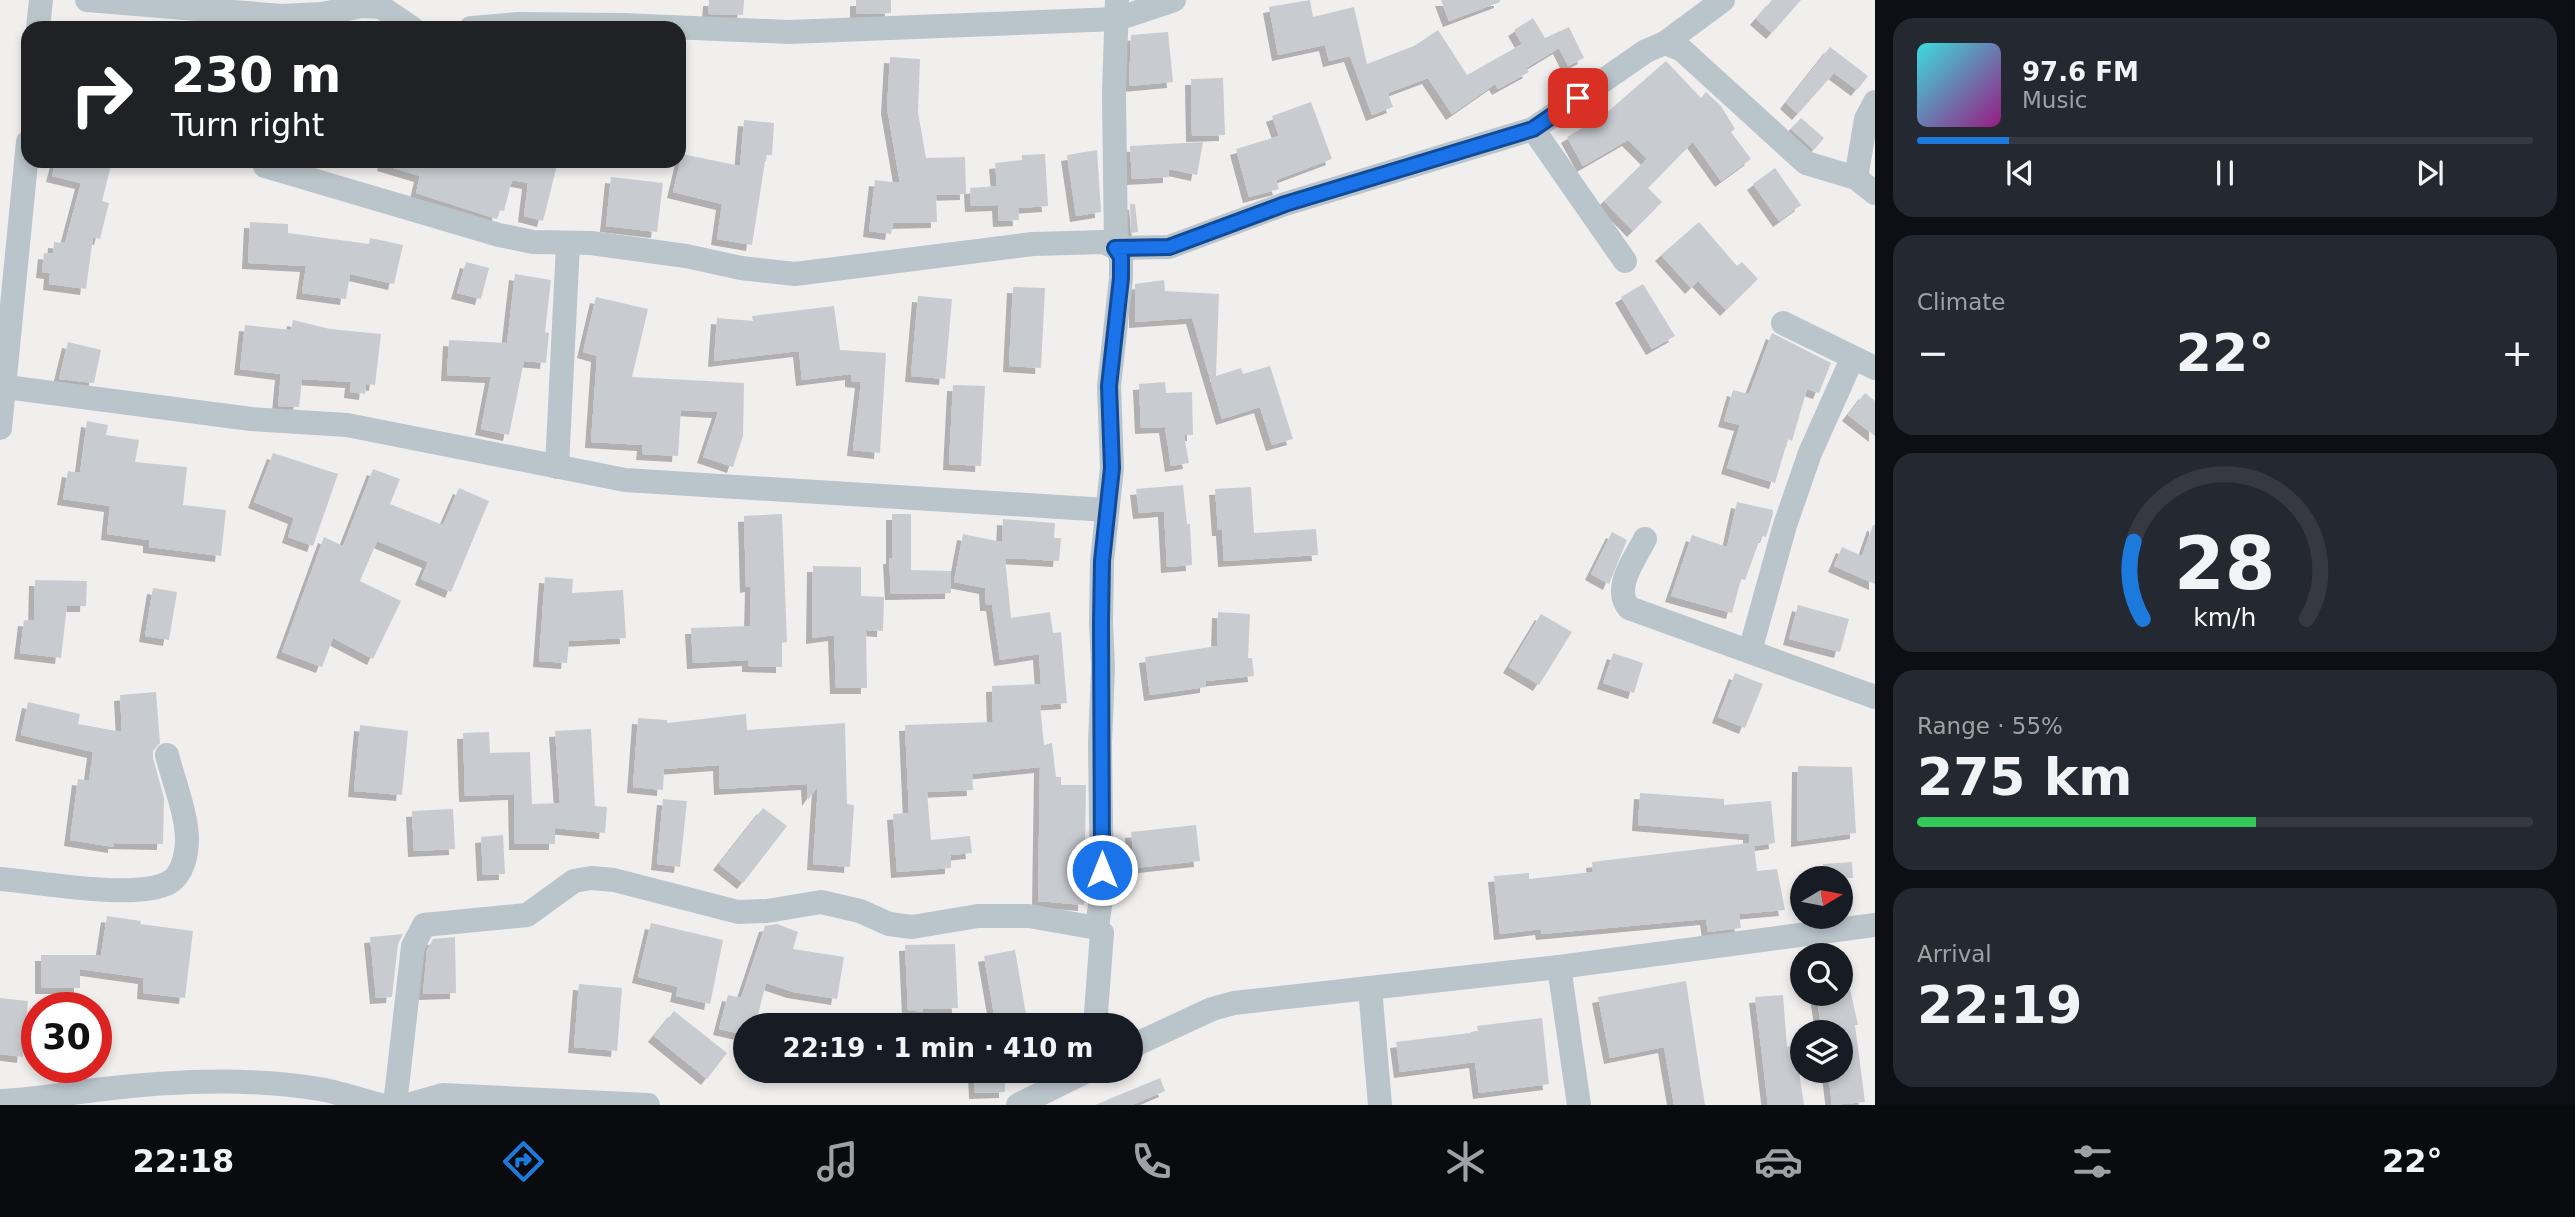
<!DOCTYPE html>
<html lang="en">
<head>
<meta charset="utf-8">
<style>
	body { margin:0; font-family:"DejaVu Sans",sans-serif; background:#242831; color:#f1f3f6; height:100vh; display:flex; flex-direction:column; font-size:26px; white-space:nowrap }
	* { box-sizing:border-box; margin:0 }
	p { font-size:23px; color:#9ea1a6 }
	.icon { flex:none; width:38px; height:38px; fill:none; stroke:currentColor; stroke-width:2; stroke-linecap:round; stroke-linejoin:round }
	.map { position:relative; flex:1; overflow:hidden }
	.side { display:flex; flex-direction:column; gap:18px; padding:18px; background:#0d0f14; width:700px }
	.side>* { flex:none }
	.hud { position:absolute; left:21px; top:21px; width:665px; height:147px; border-radius:21px; box-shadow:0 4px 10px #0003; background:#202124; color:#fff; overflow:hidden }
	.needle { width:46px; rotate:80deg }
	.tools { position:absolute; left:1790px; top:866px; display:grid; gap:14px }
	.tools a { display:grid; place-items:center; width:63px; height:63px; border-radius:50%; background:#171b24; box-shadow:0 4px 10px #0003; font-size:35px }
	.speed { position:absolute; left:21px; top:992px; display:flex; gap:14px; font-size:35px; font-weight:700; text-align:center }
	.speed>* { display:grid; place-content:center; width:91px; height:91px; border-radius:50%; background:#171b24; box-shadow:0 4px 10px #0003; line-height:1 }
	.speed .limit { border:10px solid #d22; background:#fff; color:#111 }
	.pin { position:absolute; display:grid; place-items:center; width:60px; height:60px; color:#fff; margin:-30px; border-radius:14px; box-shadow:0 4px 10px #0006 }
	.me { position:absolute; width:77px; margin:-38px; rotate:0deg; stroke-linejoin:round; filter:drop-shadow(0 0 5px #0008) }
	.turn { display:flex; align-items:center; gap:24px; height:147px; padding:0 35px; font-size:32px }
	.turn .icon { width:91px; height:91px; stroke-width:2.5 }
	.turn b { display:block; font-size:49px; line-height:60px }
	.big { font-size:52px; font-weight:700; line-height:1.1 }
	.side .tile { flex:1; display:flex; flex-direction:column; justify-content:center; gap:10px; min-width:0; padding:0 24px; border-radius:21px; background:#242831 }
	.side .dial { align-items:center; gap:0 }
	.dial svg { height:182px; overflow:visible; fill:none; stroke:#363941; stroke-width:7; stroke-linecap:round; text-anchor:middle }
	.dial text { fill:#f1f3f6; stroke:none }
	.song { display:flex; align-items:center; gap:21px }
	.cover { width:84px; height:84px; border-radius:10px; background:linear-gradient(135deg,hsl(180 70% 55%),hsl(310 70% 35%)) }
	.played { height:7px; border-radius:4px; background:linear-gradient(90deg,#1c7add 15%,#363941 15%) }
	.keys { display:flex; justify-content:space-around; direction:ltr }
	.heat { display:flex; justify-content:space-between; align-items:center; font-size:38px; direction:ltr }
	.charge { height:10px; border-radius:5px; background:linear-gradient(90deg,#34c759 55%,#363941 0) }
	.trip { position:absolute; left:733px; top:1013px; width:410px; height:70px; border-radius:35px; background:#171b24; box-shadow:0 4px 10px #0003; font-weight:700; line-height:70px; text-align:center }
	.dock { display:flex; height:112px; justify-content:space-around; align-items:center; background:#090b0e; color:#9ea1a6 }
	.dock .icon { width:49px; height:49px }
	.dock .selected { color:#1c7add }
	.dock b { font-size:32px; color:#f1f3f6 }
	main { display:flex; flex:1; min-height:0 }
	.map>svg:first-child { display:block }
</style>
</head>
<body>
<main>
<div class="map">
<svg width="1875" height="1105" viewBox="0 0 1875 1105">
	<defs>
		<filter id="shadow"><feDropShadow dx="-6" dy="6" stdDeviation="0" flood-color="#0004"/></filter>
	</defs>
	<rect width="100%" height="100%" fill="#f1eeee"/>
	<!-- building -->
	<g fill="#c8ccd1" filter="url(#shadow)">
		<polygon points="709,0 744,0 743,15 708,14"/>
		<polygon points="856,0 891,0 891,13 856,14"/>
		<polygon points="1310,0 1313,17 1354,7 1367,64 1414,46 1438,30 1467,75 1522,44 1514,30 1533,18 1545,38 1569,27 1584,58 1568,66 1559,48 1526,68 1529,72 1498,89 1495,84 1452,114 1428,78 1388,93 1393,107 1372,115 1350,56 1329,61 1325,45 1278,55 1269,7"/>
		<polygon points="1441,0 1500,0 1500,2 1449,21"/>
		<polygon points="1772,0 1801,0 1772,33 1756,19"/>
		<polygon points="1168,32 1173,82 1129,86 1131,35"/>
		<polygon points="1830,47 1868,76 1857,90 1834,73 1798,114 1786,103"/>
		<polygon points="890,57 920,59 918,112 926,158 965,157 966,194 936,195 937,222 893,223 891,234 869,231 875,180 900,183 887,108"/>
		<polygon points="1666,61 1701,98 1706,92 1721,106 1735,129 1731,132 1751,159 1721,181 1693,142 1648,188 1662,202 1633,231 1604,201 1647,159 1628,140 1583,166 1567,137 1604,115"/>
		<polygon points="1223,78 1225,135 1192,136 1191,79"/>
		<polygon points="1311,102 1332,159 1276,180 1279,189 1249,197 1236,149 1279,136 1272,116"/>
		<polygon points="1801,118 1824,138 1814,150 1791,129"/>
		<polygon points="744,120 774,123 772,155 766,155 752,245 717,239 722,204 673,192 682,154 740,166"/>
		<polygon points="1203,142 1197,175 1169,169 1169,177 1132,179 1130,146"/>
		<polygon points="1097,150 1101,212 1076,216 1067,155"/>
		<polygon points="1045,154 1048,206 1018,208 1019,220 999,221 998,205 971,206 970,188 997,186 995,163 1022,160 1022,155"/>
		<polygon points="56,161 112,161 102,201 109,203 100,239 93,237 86,289 49,284 50,273 42,272 44,253 53,254 54,242 65,243 81,183 52,176"/>
		<polygon points="384,161 558,161 543,221 524,216 528,183 512,180 504,211 499,210 497,219 416,193 420,176 383,165"/>
		<polygon points="1775,168 1801,205 1779,221 1753,184"/>
		<polygon points="611,177 663,183 657,232 606,226"/>
		<polygon points="1130,204 1135,204 1138,232 1131,233"/>
		<polygon points="250,222 288,224 288,233 369,244 370,238 403,245 394,284 350,274 346,299 302,293 306,266 248,263"/>
		<polygon points="1699,222 1737,266 1742,262 1758,279 1726,310 1698,281 1691,288 1661,255"/>
		<polygon points="466,262 489,268 481,299 457,293"/>
		<polygon points="515,274 551,280 545,332 549,333 546,363 524,361 509,435 481,429 491,377 447,375 449,340 507,343"/>
		<polygon points="1164,280 1165,291 1219,294 1216,376 1241,368 1243,374 1270,366 1293,439 1272,445 1260,407 1222,419 1192,318 1135,322 1135,284"/>
		<polygon points="1643,284 1675,336 1652,349 1621,297"/>
		<polygon points="1013,287 1045,288 1041,368 1009,366"/>
		<polygon points="918,296 952,299 945,379 911,376"/>
		<polygon points="596,297 648,309 632,377 744,383 743,436 733,467 703,457 718,412 681,410 678,456 642,454 643,445 591,442 597,356 583,352"/>
		<polygon points="834,306 840,350 886,353 880,453 853,450 861,382 851,381 851,374 802,380 799,351 714,361 717,318 753,321 752,316"/>
		<polygon points="293,320 330,329 381,334 375,385 366,384 365,394 350,392 351,382 302,379 299,407 278,406 281,374 240,369 245,325 291,330"/>
		<polygon points="1772,333 1831,363 1819,393 1807,389 1792,441 1788,439 1775,483 1727,468 1740,425 1724,421 1733,390 1749,394"/>
		<polygon points="68,342 101,350 94,383 59,379"/>
		<polygon points="1165,382 1166,393 1192,392 1193,435 1184,435 1189,463 1171,466 1165,427 1141,428 1139,384"/>
		<polygon points="953,385 985,386 981,466 949,464"/>
		<polygon points="1865,393 1875,401 1875,436 1848,415"/>
		<polygon points="87,421 108,425 106,435 139,440 135,462 187,467 183,505 226,510 221,556 149,547 149,540 107,534 110,506 63,499 68,471 80,473"/>
		<polygon points="273,453 338,474 313,546 288,537 294,518 254,502"/>
		<polygon points="373,469 400,479 390,504 443,525 459,488 489,501 451,592 421,579 428,562 377,541 360,581 401,601 373,659 333,638 322,667 282,652 324,537 343,546"/>
		<polygon points="1183,485 1187,524 1190,524 1192,565 1167,567 1164,511 1139,513 1136,489"/>
		<polygon points="1251,487 1254,533 1316,529 1318,555 1224,561 1222,530 1218,530 1215,489"/>
		<polygon points="1737,502 1773,510 1773,514 1766,537 1761,536 1745,580 1741,579 1732,613 1671,596 1692,535 1727,547"/>
		<polygon points="782,514 787,642 782,643 782,667 748,666 748,660 693,663 691,628 750,626 751,586 746,587 744,516"/>
		<polygon points="892,514 911,514 911,570 951,571 951,593 891,594 889,558 892,558"/>
		<polygon points="1003,519 1055,523 1054,538 1061,538 1059,561 1005,558 1011,618 1050,612 1053,633 1061,632 1067,703 1040,705 1044,745 1052,743 1056,777 1061,777 1061,785 1086,785 1084,905 1038,901 1040,767 972,774 973,790 927,792 931,840 970,836 972,853 951,855 951,868 897,872 893,814 909,813 905,725 993,722 992,686 1041,684 1039,654 1000,660 992,605 986,605 985,588 954,582 963,534 1002,542"/>
		<polygon points="1873,525 1875,525 1875,584 1834,566 1842,547 1862,556"/>
		<polygon points="1612,532 1627,540 1609,584 1591,574"/>
		<polygon points="813,566 861,567 861,596 884,597 883,631 866,630 867,688 836,688 834,635 812,638"/>
		<polygon points="545,577 573,579 572,593 623,590 626,638 569,641 567,663 539,661"/>
		<polygon points="35,580 87,581 86,606 67,606 61,658 20,653 24,620 34,621"/>
		<polygon points="153,588 177,592 169,640 145,636"/>
		<polygon points="1798,605 1849,619 1840,652 1789,639"/>
		<polygon points="1218,612 1250,614 1248,658 1252,658 1254,676 1206,681 1206,687 1150,695 1145,657 1217,646"/>
		<polygon points="1541,614 1572,632 1539,685 1509,667"/>
		<polygon points="1613,653 1643,663 1634,693 1603,683"/>
		<polygon points="1735,673 1763,684 1745,728 1718,717"/>
		<polygon points="156,692 160,743 153,751 153,758 164,798 163,844 114,843 114,847 70,840 78,779 89,781 93,752 21,735 28,702 80,714 78,724 122,732 120,695"/>
		<polygon points="746,714 747,730 845,723 847,804 854,805 850,867 813,864 818,786 808,800 807,784 720,789 719,765 664,769 663,790 633,787 638,718 667,720 667,723"/>
		<polygon points="360,725 408,731 402,795 354,791"/>
		<polygon points="591,729 595,806 607,807 605,833 555,828 555,844 515,844 514,794 465,796 463,733 489,732 490,753 530,752 532,804 560,803 555,731"/>
		<polygon points="1798,766 1852,767 1856,833 1797,841"/>
		<polygon points="1640,793 1724,799 1724,805 1771,801 1775,843 1754,846 1757,871 1777,869 1785,910 1739,914 1741,928 1708,932 1706,919 1542,934 1541,929 1500,934 1494,876 1529,873 1529,879 1593,872 1592,862 1749,843 1749,834 1638,825"/>
		<polygon points="663,799 687,801 680,867 657,864"/>
		<polygon points="763,808 787,826 743,883 719,864"/>
		<polygon points="453,809 455,849 414,851 412,811"/>
		<polygon points="1196,825 1200,861 1135,868 1131,832"/>
		<polygon points="503,835 505,874 483,875 481,837"/>
		<polygon points="1852,862 1853,878 1824,878 1823,864"/>
		<polygon points="107,916 141,921 140,924 193,931 185,998 143,993 144,978 80,969 80,988 41,988 41,955 101,955"/>
		<polygon points="651,923 723,940 710,1004 676,996 678,987 638,977"/>
		<polygon points="777,924 798,932 793,949 844,957 837,999 793,992 766,983 755,1026 746,1026 746,1035 719,1029 728,995 741,998 765,926"/>
		<polygon points="403,934 398,944 392,997 376,998 370,937"/>
		<polygon points="455,937 456,993 423,994 427,950 433,939"/>
		<polygon points="955,944 958,1008 923,1009 923,1012 908,1010 905,945"/>
		<polygon points="1015,950 1028,1026 996,1026 984,956"/>
		<polygon points="1686,981 1699,1067 1705,1105 1674,1105 1664,1047 1610,1058 1598,997"/>
		<polygon points="579,984 622,988 617,1051 574,1047"/>
		<polygon points="1850,989 1858,1025 1855,1025 1865,1102 1832,1105 1828,1071 1841,1071 1841,1027 1822,1031 1816,994 1841,994 1841,990"/>
		<polygon points="1783,995 1787,1047 1795,1045 1804,1105 1768,1105 1755,997"/>
		<polygon points="0,998 28,1001 23,1057 0,1054"/>
		<polygon points="674,1011 727,1053 707,1079 654,1036"/>
		<polygon points="1542,1018 1549,1084 1479,1093 1475,1062 1400,1072 1396,1042 1478,1032 1477,1026"/>
		<polygon points="974,1071 1005,1071 1005,1092 975,1093"/>
		<polygon points="1160,1078 1165,1091 1132,1105 1095,1105"/>
	</g>
	<g fill="none" stroke-linecap="round" stroke-linejoin="round">
		<!-- minor -->
		<g stroke="#bac4cb" stroke-width="24">
			<polyline points="87,0 282,16 322,14 362,6 381,7 412,28"/>
			<polyline points="38,28 41,0"/>
			<polyline points="471,28 518,24 623,25 789,32 1117,19 1174,0"/>
			<polyline points="1665,43 1723,0"/>
			<polyline points="1533,129 1625,261"/>
			<polyline points="265,166 499,235 533,242 591,243 686,256 741,268 795,274 1033,244 1104,242 1116,248 1169,247 1285,204 1533,129 1646,51 1665,43 1682,50 1806,163 1856,178 1875,193"/>
			<polyline points="1856,178 1866,119 1875,102"/>
			<polyline points="1783,323 1875,368"/>
			<polyline points="6,387 251,419 347,425 625,480 1107,510"/>
			<polyline points="0,428 28,142"/>
			<polyline points="557,467 568,244"/>
			<path d="M1645 539C1635 559 1612 588 1629 608L1875 697"/>
			<polyline points="1750,651 1785,525 1810,453 1852,359"/>
			<path d="M0 879C40 882 137 901 170 882 183 874 187 853 187 839 187 815 173 779 167 755"/>
			<polyline points="1559,967 1579,1105"/>
			<polyline points="1370,988 1380,1105"/>
			<polyline points="1095,1026 1102,933 1097,928 1102,890 1100,744 1103,667 1101,622 1102,561 1112,468 1109,386 1121,278 1121,256 1116,248 1114,94 1117,0"/>
			<polyline points="1130,1047 1212,1009 1234,1003 1559,967 1875,925"/>
			<path d="M0 1101C33 1100 63 1094 95 1090 167 1081 247 1077 319 1089 339 1092 360 1100 381 1105"/>
			<polyline points="395,1105 413,946 424,925 527,915 574,881 591,878 614,880 738,912 767,911 821,902 860,911 889,924 912,927 978,916 1029,916 1097,928"/>
			<polyline points="407,1105 443,1095 648,1105"/>
			<polyline points="1018,1105 1087,1071"/>
		</g>
	</g>
	<g fill="none" stroke-linecap="round" stroke-linejoin="round">
		<!-- route casing -->
		<g stroke="#114b97" stroke-width="18">
			<polyline id="route" points="1102,870 1101,622 1102,561 1112,468 1109,386 1121,278 1121,257 1115,248 1169,247 1285,204 1533,129 1578,98"/>
		</g>
		<!-- route -->
		<use href="#route" stroke="#1a73e8" stroke-width="12"/>
	</g>
</svg>
<div class="tools">
<a><svg class="needle" viewBox="-14 -14 28 28"><path d="M0-13l5 13h-10z" fill="#e53935"/><path d="M0 13l5-13h-10z" fill="#9ea1a6"/></svg></a>
<a><svg class="icon" aria-label="search" viewBox="0 0 24 24"><circle cx="10" cy="10" r="6"/><path d="M15 15l6 6"/></svg></a>
<a><svg class="icon" aria-label="layers" viewBox="0 0 24 24"><path d="M12 4l9 5-9 5-9-5zM3 14l9 5 9-5"/></svg></a>
</div>
<div class="speed"><div class="limit">30</div></div>
<div class="pin" style="left:1578px;top:98px;background:#d93025"><svg class="icon" aria-label="arrive" viewBox="0 0 24 24"><path d="M6 21V4h12l-3 4 3 4H6"/></svg></div>
<svg class="me" style="left:1102px;top:870px" viewBox="-20 -20 40 40"><circle r="17" fill="#1a73e8" stroke="#fff" stroke-width="3"/><path d="M0-11L8 9 0 5-8 9z" fill="#fff"/></svg>
<div class="trip">22:19 · 1 min · 410 m</div>
<div class="hud">
<div class="turn"><svg class="icon" aria-label="right" viewBox="0 0 24 24"><path d="M7 20v-9h11M14 6l5 5-5 5"/></svg><div><b>230 m</b>Turn right</div></div>
</div>
</div>
<section class="side">
<div class="tile">
<div class="song"><i class="cover"></i><div><b>97.6 FM</b><p>Music</p></div></div>
<div class="played"></div>
<div class="keys"><svg class="icon" aria-label="previous" viewBox="0 0 24 24"><path d="M18 5L8 12l10 7zM5 5v14"/></svg><svg class="icon" aria-label="pause" viewBox="0 0 24 24"><path d="M8 5v14M16 5v14"/></svg><svg class="icon" aria-label="next" viewBox="0 0 24 24"><path d="M6 5l10 7-10 7zM19 5v14"/></svg></div>
</div>
<div class="tile"><p>Climate</p>
<div class="heat"><a>−</a><b class="big">22°</b><a>+</a></div>
</div>
<div class="tile dial"><svg viewBox="0 0 100 80">
<path d="M14 69A42 42 0 1 1 86 69"/>
<path d="M14 69A42 42 0 0 1 10 35" stroke="#1c7add"/>
<text x="50" y="56" font-size="32" font-weight="700">28</text>
<text x="50" y="72" font-size="11">km/h</text>
</svg></div>
<div class="tile"><p>Range · 55%</p><b class="big">275 km</b><div class="charge"></div></div>
<div class="tile"><p>Arrival</p><b class="big">22:19</b></div>
</section>
</main>
<nav class="dock">
<b>22:18</b>
<svg class="icon selected" aria-label="directions" viewBox="0 0 24 24"><path d="M12 3l9 9-9 9-9-9zM9 14v-3h6M13 9l2 2-2 2"/></svg>
<svg class="icon" aria-label="music" viewBox="0 0 24 24"><path d="M9 18V5l10-2v13"/><circle cx="6" cy="18" r="3"/><circle cx="16" cy="16" r="3"/></svg>
<svg class="icon" aria-label="phone" viewBox="0 0 24 24"><path d="M5 4h4l2 5-3 2q2 4 5 5l2-3 5 2v4C11 20 4 13 5 4z"/></svg>
<svg class="icon" aria-label="climate" viewBox="0 0 24 24"><path d="M12 3v18M4 7l16 10M4 17L20 7"/></svg>
<svg class="icon" aria-label="car" viewBox="0 0 24 24"><path d="M5 17H2v-5l4-1 3-4h7l3 4 3 1v5h-3M9 17h6M6 11h13"/><circle cx="7" cy="17" r="2"/><circle cx="17" cy="17" r="2"/></svg>
<svg class="icon" aria-label="filters" viewBox="0 0 24 24"><path d="M4 7h16M4 17h16"/><circle cx="9" cy="7" r="2"/><circle cx="15" cy="17" r="2"/></svg>
<b>22°</b>
</nav>
</body>
</html>
